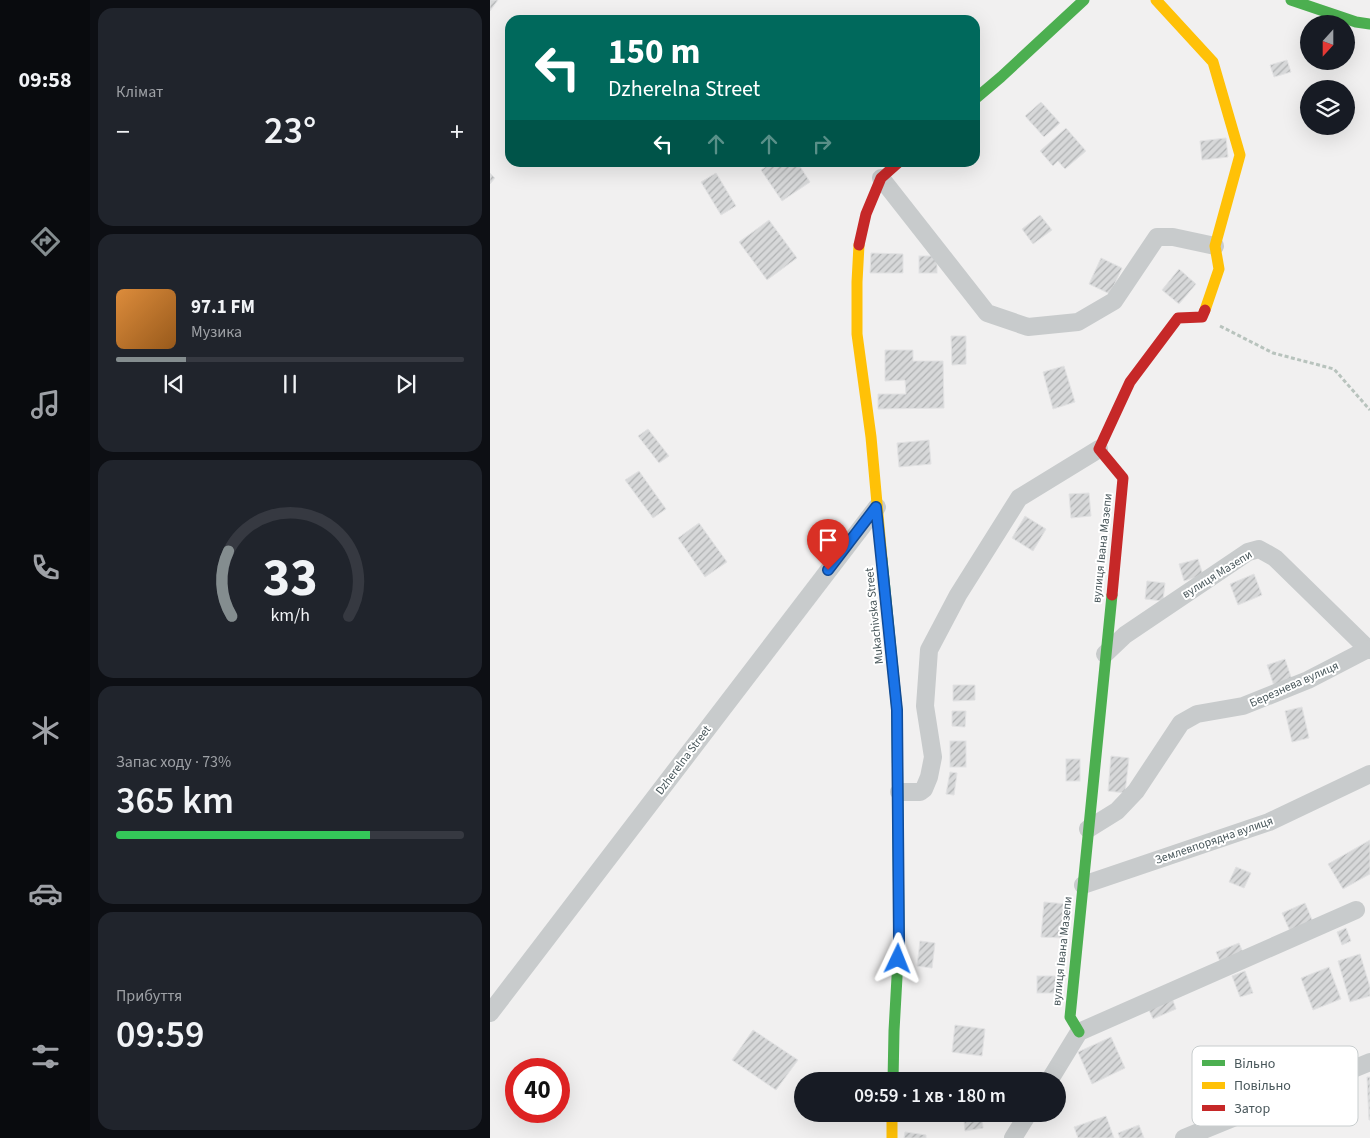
<!DOCTYPE html>
<html lang="uk">
<head>
<meta charset="utf-8">
<style>
	body { margin:0; font-family:"Source Sans 3",sans-serif; background:#20242c; color:#f1f3f6; height:100vh; display:flex; flex-direction:column; font-size:19px; white-space:nowrap }
	* { box-sizing:border-box; margin:0 }
	p { font-size:16px; color:#9ea1a6 }
	.icon { flex:none; width:28px; height:28px; fill:none; stroke:currentColor; stroke-width:2; stroke-linecap:round; stroke-linejoin:round }
	.map { position:relative; flex:1; overflow:hidden }
	.panel { display:flex; flex-direction:column; gap:8px; padding:8px; background:#0d0f14; width:400px }
	.panel>* { flex:none }
	.hud { position:absolute; left:15px; top:15px; width:475px; height:152px; border-radius:15px; box-shadow:0 5px 20px #0002; background:#00695c; color:#fff; overflow:hidden }
	.needle { width:32px; rotate:201deg }
	.tools { position:absolute; left:810px; top:15px; display:grid; gap:10px }
	.tools a { display:grid; place-items:center; width:55px; height:55px; border-radius:50%; background:#171b24; box-shadow:0 5px 20px #0002; font-size:25px }
	.speed { position:absolute; left:15px; top:1058px; display:flex; gap:10px; font-size:25px; font-weight:700; text-align:center }
	.speed>* { display:grid; place-content:center; width:65px; height:65px; border-radius:50%; background:#171b24; box-shadow:0 5px 20px #0002; line-height:1 }
	.speed .limit { border:8px solid #d22; background:#fff; color:#111 }
	.pin { position:absolute; display:grid; place-items:center; width:42px; height:42px; color:#fff; margin:-51px -21px; border-radius:50% 50% 50% 0; rotate:-45deg; box-shadow:0 0 5px #0007 }
	.pin .icon { rotate:45deg }
	.me { position:absolute; width:55px; margin:-28px; rotate:2deg; stroke-linejoin:round; filter:drop-shadow(0 0 4px #0008) }
	.turn { display:flex; align-items:center; gap:18px; height:105px; padding:0 20px; font-size:22px }
	.turn .icon { width:65px; height:65px; stroke-width:2.5 }
	.turn b { display:block; font-size:35px; line-height:42px }
	.lanes { display:flex; align-items:center; height:48px; padding:0 20px; background:#0003; justify-content:center; gap:25px; direction:ltr }
	.lanes .off { opacity:.35 }
	.big { font-size:38px; font-weight:600; line-height:1.1 }
	.panel .card { flex:1; display:flex; flex-direction:column; justify-content:center; gap:8px; min-width:0; padding:0 18px; border-radius:15px; background:#20242c }
	.panel .dial { align-items:center; gap:0 }
	.dial svg { height:130px; overflow:visible; fill:none; stroke:#363941; stroke-width:7; stroke-linecap:round; text-anchor:middle }
	.dial text { fill:#f1f3f6; stroke:none }
	.song { display:flex; align-items:center; gap:15px }
	.cover { width:60px; height:60px; border-radius:8px; background:linear-gradient(135deg,hsl(30 70% 55%),hsl(30 70% 35%)) }
	.played { height:5px; border-radius:2px; background:linear-gradient(90deg,#848d8f 20%,#363941 20%) }
	.keys { display:flex; justify-content:space-around; direction:ltr }
	.heat { display:flex; justify-content:space-between; align-items:center; font-size:28px; direction:ltr }
	.charge { height:8px; border-radius:4px; background:linear-gradient(90deg,#34c759 73%,#363941 0) }
	.trip { position:absolute; left:304px; top:1072px; width:272px; height:50px; border-radius:25px; background:#171b24; box-shadow:0 5px 20px #0002; font-weight:600; line-height:50px; text-align:center }
	main { display:flex; flex:1; min-height:0 }
	.menu { display:flex; flex-direction:column; width:90px; justify-content:space-around; align-items:center; background:#090b0e; color:#9ea1a6 }
	.menu .icon { width:35px; height:35px }
	.menu .selected { color:#848d8f }
	.menu b { font-size:22px; color:#f1f3f6 }
	.map>svg:first-child { display:block }
</style>
</head>
<body>
<main>
<nav class="menu">
<b>09:58</b>
<svg class="icon selected" aria-label="directions" viewBox="0 0 24 24"><path d="M12 3l9 9-9 9-9-9zM9 14v-3h6M13 9l2 2-2 2"/></svg>
<svg class="icon" aria-label="music" viewBox="0 0 24 24"><path d="M9 18V5l10-2v13"/><circle cx="6" cy="18" r="3"/><circle cx="16" cy="16" r="3"/></svg>
<svg class="icon" aria-label="phone" viewBox="0 0 24 24"><path d="M5 4h4l2 5-3 2q2 4 5 5l2-3 5 2v4C11 20 4 13 5 4z"/></svg>
<svg class="icon" aria-label="climate" viewBox="0 0 24 24"><path d="M12 3v18M4 7l16 10M4 17L20 7"/></svg>
<svg class="icon" aria-label="car" viewBox="0 0 24 24"><path d="M5 17H2v-5l4-1 3-4h7l3 4 3 1v5h-3M9 17h6M6 11h13"/><circle cx="7" cy="17" r="2"/><circle cx="17" cy="17" r="2"/></svg>
<svg class="icon" aria-label="filters" viewBox="0 0 24 24"><path d="M4 7h16M4 17h16"/><circle cx="9" cy="7" r="2"/><circle cx="15" cy="17" r="2"/></svg>
</nav>
<section class="panel">
<div class="card"><p>Клімат</p>
<div class="heat"><a>−</a><b class="big">23°</b><a>+</a></div>
</div>
<div class="card">
<div class="song"><i class="cover"></i><div><b>97.1 FM</b><p>Музика</p></div></div>
<div class="played"></div>
<div class="keys"><svg class="icon" aria-label="previous" viewBox="0 0 24 24"><path d="M18 5L8 12l10 7zM5 5v14"/></svg><svg class="icon" aria-label="pause" viewBox="0 0 24 24"><path d="M8 5v14M16 5v14"/></svg><svg class="icon" aria-label="next" viewBox="0 0 24 24"><path d="M6 5l10 7-10 7zM19 5v14"/></svg></div>
</div>
<div class="card dial"><svg viewBox="0 0 100 80">
<path d="M14 69A42 42 0 1 1 86 69"/>
<path d="M14 69A42 42 0 0 1 12 29" stroke="#848d8f"/>
<text x="50" y="56" font-size="32" font-weight="700">33</text>
<text x="50" y="72" font-size="11">km/h</text>
</svg></div>
<div class="card"><p>Запас ходу · 73%</p><b class="big">365 km</b><div class="charge"></div></div>
<div class="card"><p>Прибуття</p><b class="big">09:59</b></div>
</section>
<div class="map">
<svg width="880" height="1138" viewBox="0 0 880 1138">
	<defs>
		<pattern id="building-hatch" width="6" height="6" patternUnits="userSpaceOnUse" patternTransform="scale(1.25)"><rect width="6" height="6" fill="#d7d8d9"/><path d="M-1 1l2-2M0 6l6-6M5 7l2-2" fill="none" stroke="#b0b2b3"/></pattern>
	</defs>
	<rect width="100%" height="100%" fill="#f1f0f0"/>
	<!-- building -->
	<g fill="url(#building-hatch)" stroke="#e2e2e3">
		<polygon points="0,0 8,0 0,11"/>
		<polygon points="797,60 801,72 784,77 780,65"/>
		<polygon points="551,102 570,123 554,137 535,116"/>
		<polygon points="576,128 596,151 575,169 568,161 563,166 550,151"/>
		<polygon points="736,138 738,157 712,160 710,141"/>
		<polygon points="282,162 307,162 320,182 292,201 271,170"/>
		<polygon points="0,173 5,178 0,184"/>
		<polygon points="226,173 246,206 231,215 211,182"/>
		<polygon points="550,215 562,230 543,244 532,229"/>
		<polygon points="279,220 307,258 277,280 249,242"/>
		<polygon points="381,253 413,254 413,273 380,273"/>
		<rect x="429" y="256" width="18" height="17"/>
		<polygon points="611,258 632,268 620,294 599,284"/>
		<polygon points="689,269 706,284 689,304 672,290"/>
		<polygon points="461,336 476,336 476,364 462,365"/>
		<polygon points="395,350 423,350 423,361 453,361 454,408 388,409 388,394 416,394 415,380 395,381"/>
		<polygon points="574,366 585,402 563,409 553,372"/>
		<polygon points="158,429 179,456 169,463 148,436"/>
		<polygon points="439,440 441,464 409,467 407,443"/>
		<polygon points="149,471 176,509 163,518 135,480"/>
		<polygon points="599,493 601,516 581,518 579,494"/>
		<polygon points="535,516 556,529 543,551 522,538"/>
		<polygon points="209,523 237,562 215,577 188,538"/>
		<polygon points="708,559 713,575 694,581 689,564"/>
		<polygon points="764,574 772,595 748,605 740,584"/>
		<polygon points="657,581 675,583 673,601 655,599"/>
		<polygon points="795,659 802,680 784,686 777,665"/>
		<polygon points="463,685 485,685 485,700 463,701"/>
		<polygon points="812,707 819,738 802,742 795,711"/>
		<polygon points="462,711 476,711 475,727 462,726"/>
		<rect x="460" y="741" width="16" height="26"/>
		<polygon points="621,756 639,758 635,793 618,791"/>
		<rect x="576" y="759" width="14" height="22"/>
		<polygon points="460,772 467,773 464,795 456,794"/>
		<polygon points="880,840 880,874 853,889 838,864"/>
		<polygon points="746,867 761,873 754,888 739,882"/>
		<polygon points="554,902 577,904 574,938 551,937"/>
		<polygon points="815,903 823,922 800,931 792,913"/>
		<polygon points="856,928 861,941 852,945 847,932"/>
		<polygon points="430,941 445,943 442,968 427,966"/>
		<polygon points="749,943 754,955 731,964 726,952"/>
		<polygon points="870,954 880,987 880,996 860,1002 848,961"/>
		<polygon points="839,967 851,999 823,1010 811,978"/>
		<polygon points="755,971 763,993 750,997 742,976"/>
		<rect x="547" y="976" width="24" height="17"/>
		<polygon points="682,998 686,1009 663,1019 658,1008"/>
		<polygon points="465,1025 495,1029 492,1056 462,1052"/>
		<polygon points="263,1030 308,1060 286,1090 242,1060"/>
		<polygon points="621,1037 635,1068 602,1084 588,1052"/>
		<polygon points="877,1077 880,1077 880,1120 879,1120"/>
		<polygon points="616,1116 624,1138 588,1138 584,1127"/>
		<polygon points="492,1118 493,1128 475,1131 474,1121"/>
		<polygon points="649,1125 654,1138 630,1138 628,1133"/>
		<polygon points="415,1132 436,1135 436,1138 414,1138"/>
	</g>
	<g fill="none" stroke-linecap="round" stroke-linejoin="round">
		<!-- path -->
		<polyline stroke="#b8c3bd" stroke-width="3" stroke-dasharray="4 2.5" stroke-linecap="butt" points="730,326 783,353 844,369 880,410"/>
		<!-- street -->
		<g stroke="#c8cbcc" stroke-width="18">
			<polyline points="391,178 497,313 538,327 588,322 624,301 667,237 683,237 725,246"/>
			<polyline points="615,654 635,635 758,552 769,549 785,558 878,649"/>
			<polyline points="409,792 430,792 434,789 439,777 443,757 435,706 439,650 468,595 529,498 609,449"/>
			<polyline points="598,829 627,811 646,791 691,723 707,714 753,706 818,680 878,649 880,650"/>
			<polyline points="593,885 779,822 880,774"/>
			<polyline points="0,1013 387,507"/>
			<polyline points="559,1081 589,1032 866,910"/>
			<polyline points="523,1138 538,1114"/>
			<polyline points="694,1138 880,1062"/>
		</g>
		<!-- fast -->
		<g stroke="#4caf50" stroke-width="11">
			<polyline points="801,0 866,22 880,24"/>
			<polyline points="485,99 511,77 594,0"/>
			<polyline points="392,559 407,710 409,941 404,1031 403,1081"/>
			<polyline points="589,1032 580,1017 622,595"/>
		</g>
		<!-- slow -->
		<g stroke="#ffc107" stroke-width="11">
			<polyline points="666,0 723,62 750,155 725,246 729,269 715,310"/>
			<polyline points="369,245 367,282 367,334 381,437 392,559"/>
			<polyline points="402,1114 402,1138"/>
		</g>
		<!-- jam -->
		<g stroke="#c62828" stroke-width="11">
			<polyline points="369,245 376,214 391,178 409,162"/>
			<polyline points="622,595 633,478 609,449 640,382 688,318 712,317 715,310"/>
		</g>
	</g>
	<g fill="none" stroke-linecap="round" stroke-linejoin="round">
		<!-- route casing -->
		<g stroke="#114b97" stroke-width="12">
			<polyline id="route" points="338,570 386,507 407,710 409,941 408,959"/>
		</g>
		<!-- route -->
		<use href="#route" stroke="#1a73e8" stroke-width="9"/>
	</g>
	<g text-anchor="middle" stroke-width="4" stroke-linejoin="round" paint-order="stroke">
		<!-- street labels -->
		<g font-size="12" fill="#49575b" stroke="#fff">
			<text transform="translate(612 548) rotate(-84)" y="4">вулиця Івана Мазепи</text>
			<text transform="translate(727 574) rotate(-32)" y="4">вулиця Мазепи</text>
			<text transform="translate(384 616) rotate(-96)" y="4">Mukachivska Street</text>
			<text transform="translate(804 684) rotate(-24)" y="4">Березнева вулиця</text>
			<text transform="translate(193 760) rotate(-53)" y="4">Dzherelna Street</text>
			<text transform="translate(724 840) rotate(-19)" y="4">Землевпорядна вулиця</text>
			<text transform="translate(572 951) rotate(-84)" y="4">вулиця Івана Мазепи</text>
		</g>
	</g>
	<!-- legend -->
	<rect x="702" y="1046" width="166" height="80" rx="8" fill="#fff" stroke="#c8cdce" stroke-width="1"/>
	<rect x="712" y="1060" width="23" height="6" fill="#4caf50"/>
	<rect x="712" y="1082" width="23" height="7" fill="#ffc107"/>
	<rect x="712" y="1105" width="23" height="6" fill="#c62828"/>
	<g font-size="14" fill="#49575b">
		<text x="744" y="1068">Вільно</text>
		<text x="744" y="1090">Повільно</text>
		<text x="744" y="1113">Затор</text>
	</g>
</svg>
<div class="tools">
<a><svg class="needle" viewBox="-14 -14 28 28"><path d="M0-13l5 13h-10z" fill="#e53935"/><path d="M0 13l5-13h-10z" fill="#9ea1a6"/></svg></a>
<a><svg class="icon" aria-label="layers" viewBox="0 0 24 24"><path d="M12 4l9 5-9 5-9-5zM3 14l9 5 9-5"/></svg></a>
</div>
<div class="speed"><div class="limit">40</div></div>
<div class="pin" style="left:338px;top:570px;background:#d93025"><svg class="icon" aria-label="arrive" viewBox="0 0 24 24"><path d="M6 21V4h12l-3 4 3 4H6"/></svg></div>
<svg class="me" style="left:408px;top:959px" viewBox="-20 -20 40 40"><path d="M0-17L14 15 0 8-14 15z" fill="#1a73e8" stroke="#fff" stroke-width="4"/></svg>
<div class="trip">09:59 · 1 хв · 180 m</div>
<div class="hud">
<div class="turn"><svg class="icon" aria-label="left" viewBox="0 0 24 24"><path d="M17 20v-9H6M10 6l-5 5 5 5"/></svg><div><b>150 m</b>Dzherelna Street</div></div>
<div class="lanes"><svg class="icon" aria-label="left" viewBox="0 0 24 24"><path d="M17 20v-9H6M10 6l-5 5 5 5"/></svg><svg class="icon off" aria-label="ahead" viewBox="0 0 24 24"><path d="M12 20V5M6 11l6-6 6 6"/></svg><svg class="icon off" aria-label="ahead" viewBox="0 0 24 24"><path d="M12 20V5M6 11l6-6 6 6"/></svg><svg class="icon off" aria-label="right" viewBox="0 0 24 24"><path d="M7 20v-9h11M14 6l5 5-5 5"/></svg></div>
</div>
</div>
</main>
</body>
</html>
